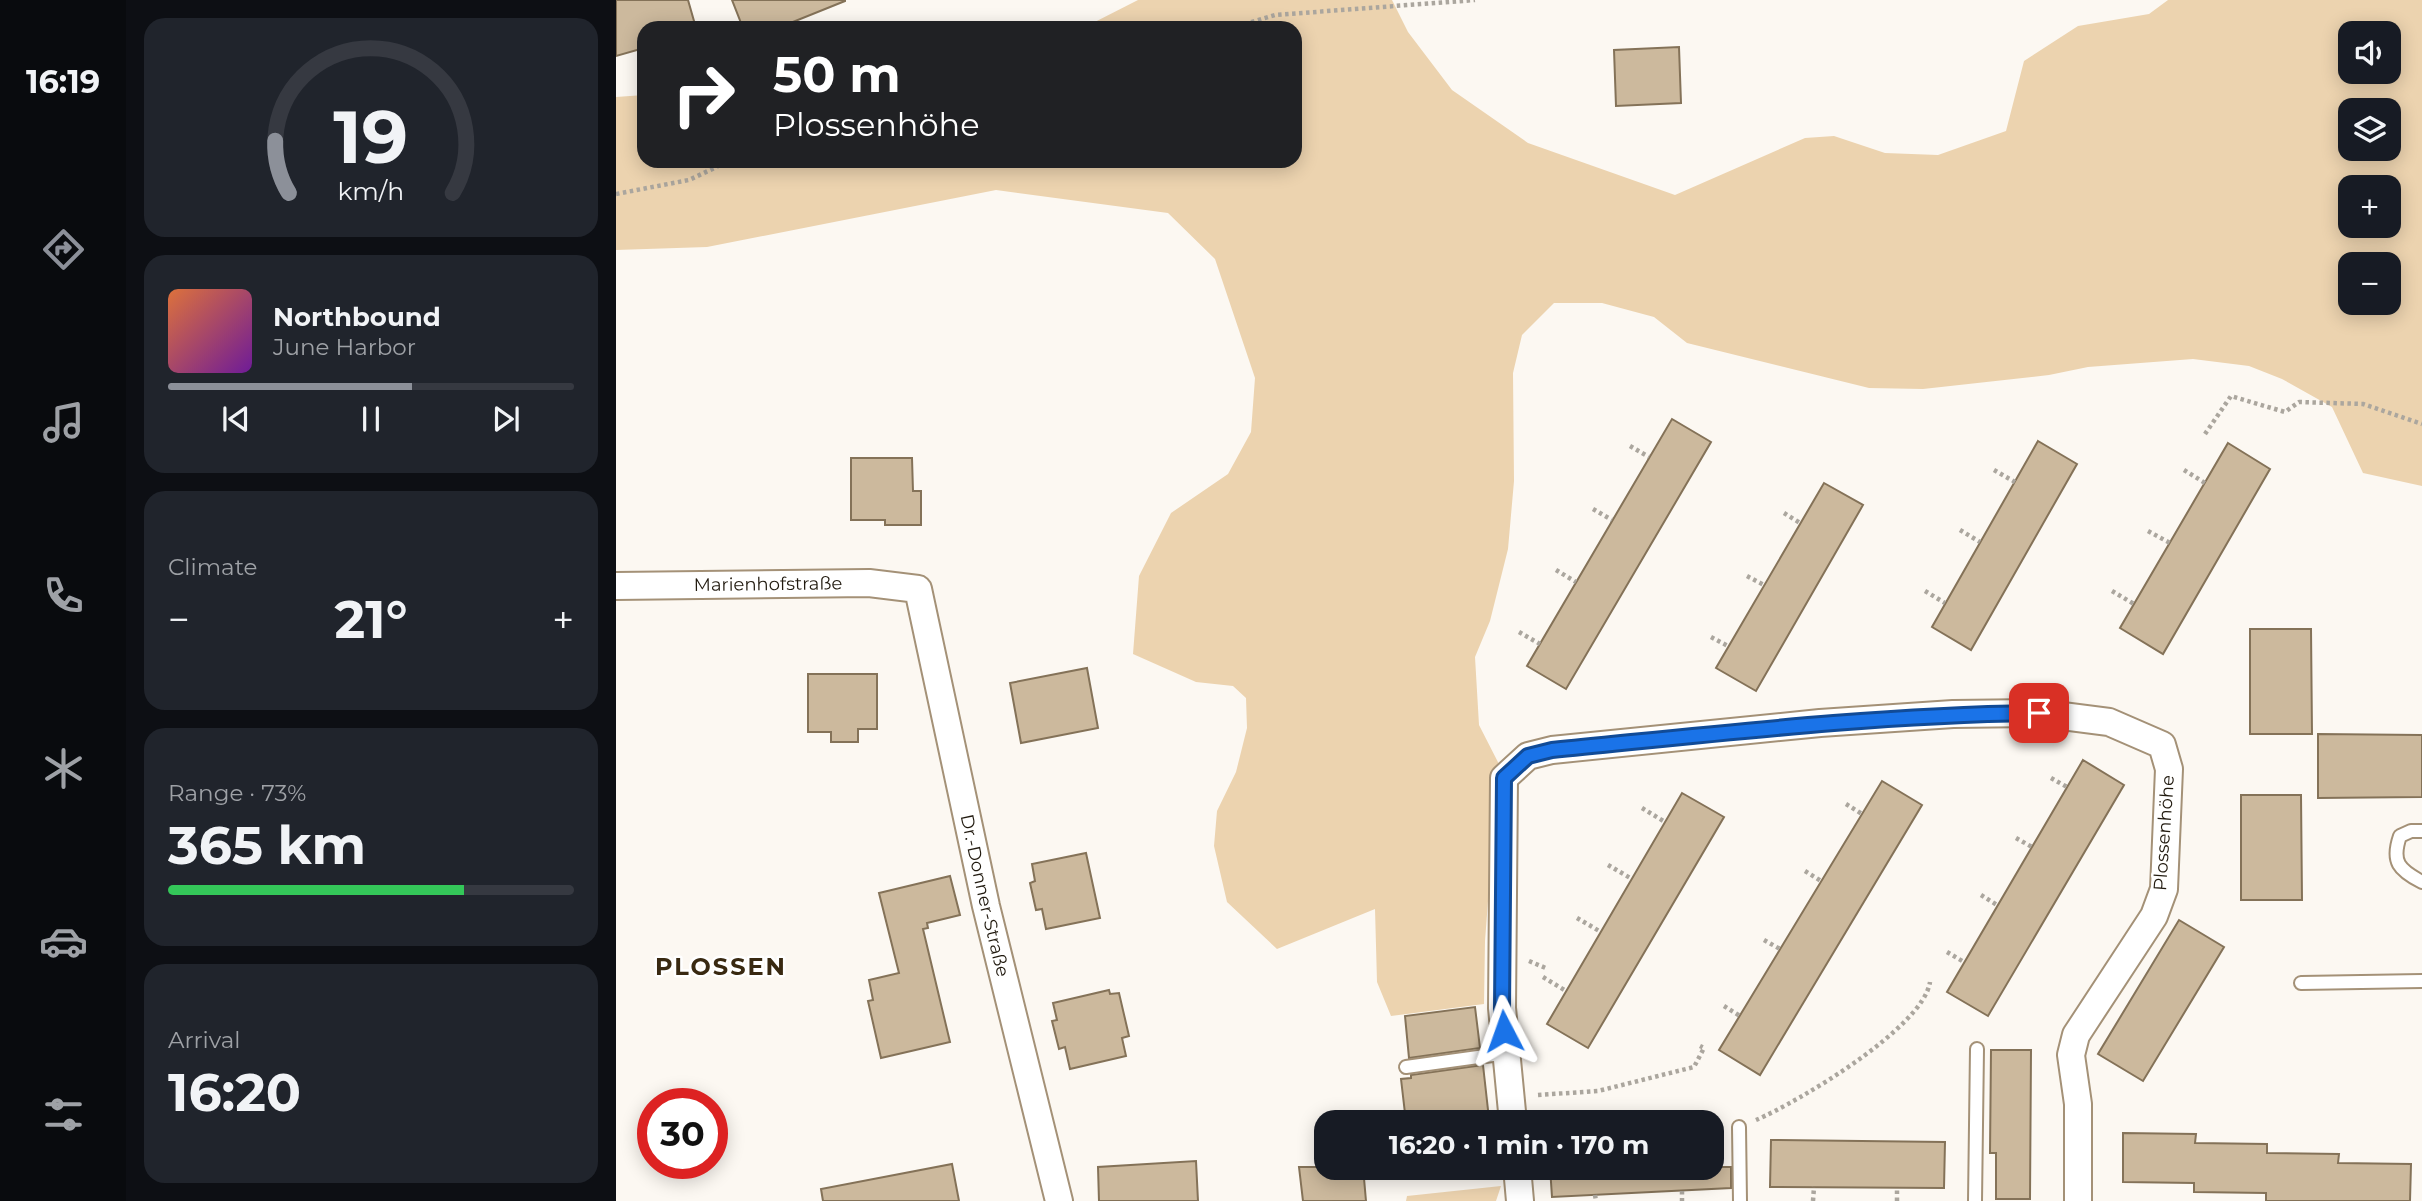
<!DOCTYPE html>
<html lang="en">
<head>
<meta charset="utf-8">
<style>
	body { margin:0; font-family:Montserrat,sans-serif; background:#20242c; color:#f1f3f6; height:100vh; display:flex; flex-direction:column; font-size:26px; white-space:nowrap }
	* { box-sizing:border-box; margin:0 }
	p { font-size:23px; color:#9ea1a6 }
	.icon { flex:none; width:38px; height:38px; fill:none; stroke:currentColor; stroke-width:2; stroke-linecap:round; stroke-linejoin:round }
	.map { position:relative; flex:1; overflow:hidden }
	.panel { display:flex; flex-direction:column; gap:18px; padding:18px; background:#0d0f14; width:490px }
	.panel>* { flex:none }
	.banner { position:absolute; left:21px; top:21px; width:665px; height:147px; border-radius:21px; box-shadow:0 4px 18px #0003; background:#202124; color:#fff; overflow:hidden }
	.buttons { position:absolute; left:1722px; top:21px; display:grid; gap:14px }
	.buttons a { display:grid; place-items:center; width:63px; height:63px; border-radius:14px; background:#171b24; box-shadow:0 4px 18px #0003; font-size:35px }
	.speed { position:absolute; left:21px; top:1088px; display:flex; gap:14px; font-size:35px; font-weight:700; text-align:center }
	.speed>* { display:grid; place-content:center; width:91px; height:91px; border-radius:50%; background:#171b24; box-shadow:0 4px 18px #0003; line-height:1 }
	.speed .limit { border:10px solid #d22; background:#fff; color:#111 }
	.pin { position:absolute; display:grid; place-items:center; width:60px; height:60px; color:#fff; margin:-30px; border-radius:14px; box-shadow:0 4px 10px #0006 }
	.me { position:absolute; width:77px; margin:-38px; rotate:356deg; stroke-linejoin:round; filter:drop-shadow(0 0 5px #0008) }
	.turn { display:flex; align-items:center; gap:24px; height:147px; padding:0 21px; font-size:32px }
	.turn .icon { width:91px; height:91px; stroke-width:2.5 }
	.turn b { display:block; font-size:49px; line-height:60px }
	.big { font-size:52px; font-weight:700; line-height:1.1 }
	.panel .widget { flex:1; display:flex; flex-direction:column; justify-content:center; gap:10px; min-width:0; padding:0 24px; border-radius:21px; background:#20242c }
	.panel .dial { align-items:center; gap:0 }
	.dial svg { height:182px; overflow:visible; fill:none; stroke:#363941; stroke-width:7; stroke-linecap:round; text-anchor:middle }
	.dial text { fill:#f1f3f6; stroke:none }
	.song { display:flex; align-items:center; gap:21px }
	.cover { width:84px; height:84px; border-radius:10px; background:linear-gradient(135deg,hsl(20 70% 55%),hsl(280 70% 35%)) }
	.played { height:7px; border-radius:4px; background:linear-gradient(90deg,#8c9099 60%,#363941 60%) }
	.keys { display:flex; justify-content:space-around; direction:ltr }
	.heat { display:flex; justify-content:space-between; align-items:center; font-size:38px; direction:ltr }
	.charge { height:10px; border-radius:5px; background:linear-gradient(90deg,#34c759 73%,#363941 0) }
	.trip { position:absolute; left:698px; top:1110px; width:410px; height:70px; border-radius:21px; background:#171b24; box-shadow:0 4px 18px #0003; font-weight:700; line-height:70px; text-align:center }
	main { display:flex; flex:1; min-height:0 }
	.tab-bar { display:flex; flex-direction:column; width:126px; justify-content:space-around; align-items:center; background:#090b0e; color:#9ea1a6 }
	.tab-bar .icon { width:49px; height:49px }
	.tab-bar .selected { color:#8c9099 }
	.tab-bar b { font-size:32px; color:#f1f3f6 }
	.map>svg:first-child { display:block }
</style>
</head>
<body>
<main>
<nav class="tab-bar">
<b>16:19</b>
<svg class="icon selected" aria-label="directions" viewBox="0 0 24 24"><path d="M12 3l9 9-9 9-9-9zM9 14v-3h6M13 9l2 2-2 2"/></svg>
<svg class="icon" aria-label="music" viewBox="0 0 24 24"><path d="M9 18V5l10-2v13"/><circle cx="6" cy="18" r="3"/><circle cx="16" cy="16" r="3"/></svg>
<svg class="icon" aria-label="phone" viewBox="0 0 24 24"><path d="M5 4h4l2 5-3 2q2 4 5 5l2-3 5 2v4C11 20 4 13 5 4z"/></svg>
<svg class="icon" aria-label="climate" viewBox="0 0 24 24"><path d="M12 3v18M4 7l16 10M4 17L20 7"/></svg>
<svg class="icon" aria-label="car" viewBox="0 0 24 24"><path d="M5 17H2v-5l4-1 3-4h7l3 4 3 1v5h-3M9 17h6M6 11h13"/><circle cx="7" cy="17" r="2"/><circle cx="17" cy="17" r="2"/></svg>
<svg class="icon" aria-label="filters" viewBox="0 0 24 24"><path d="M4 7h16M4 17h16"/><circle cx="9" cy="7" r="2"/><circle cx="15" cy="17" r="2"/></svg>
</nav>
<section class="panel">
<div class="widget dial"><svg viewBox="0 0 100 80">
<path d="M14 69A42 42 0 1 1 86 69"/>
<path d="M14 69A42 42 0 0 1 8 46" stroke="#8c9099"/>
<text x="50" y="56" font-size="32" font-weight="700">19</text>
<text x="50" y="72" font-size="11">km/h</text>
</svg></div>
<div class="widget">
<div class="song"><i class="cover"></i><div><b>Northbound</b><p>June Harbor</p></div></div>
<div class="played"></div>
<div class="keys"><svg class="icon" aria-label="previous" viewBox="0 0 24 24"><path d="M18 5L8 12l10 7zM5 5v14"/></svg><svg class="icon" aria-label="pause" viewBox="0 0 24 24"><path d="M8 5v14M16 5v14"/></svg><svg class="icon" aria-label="next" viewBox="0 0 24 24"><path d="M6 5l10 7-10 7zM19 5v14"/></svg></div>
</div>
<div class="widget"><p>Climate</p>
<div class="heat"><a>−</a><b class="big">21°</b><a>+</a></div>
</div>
<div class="widget"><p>Range · 73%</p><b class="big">365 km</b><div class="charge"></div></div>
<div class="widget"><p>Arrival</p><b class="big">16:20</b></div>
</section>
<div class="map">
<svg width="1806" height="1201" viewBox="0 0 1806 1201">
	<rect width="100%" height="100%" fill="#fcf8f2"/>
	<!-- green -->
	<g fill="#ecd3af" fill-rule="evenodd">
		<path d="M522 0H776L792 32 836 90 912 143 1059 195 1189 138 1218 136 1269 153 1322 155 1390 131 1408 61 1462 26 1533 14 1552 0H1806V486L1747 473 1716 407 1666 379 1633 366 1577 359 1472 367 1433 375 1307 389 1253 388 1071 343 1038 317 986 303H938L906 335 897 373 898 481 892 549 874 621 859 657 863 725 886 770 881 782 869 941 868 1004 775 1016 761 982 759 909 661 949 611 902 598 846 601 811 620 772 631 728 630 698 617 686 580 682 517 654 523 576 555 513 612 474 635 432 639 378 599 259 552 213 380 190 91 247 0 250V97L28 95V161H679V28H467ZM1734 33H1773V72H1734ZM1734 110H1773V149H1734ZM1734 187H1773V226H1734ZM1734 264H1773V303H1734Z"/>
		<polygon points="885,1186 880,1201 790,1201 791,1196"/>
	</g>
	<!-- building -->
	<g fill="#ccb99d" stroke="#847258" stroke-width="2">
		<polygon points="0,0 72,0 80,28 28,28 28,48 0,56"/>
		<polygon points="116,0 229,0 229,1 162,28 127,28"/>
		<polygon points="1063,47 1065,103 1000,106 998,50"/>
		<polygon points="1056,419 1095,442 950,689 911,666"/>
		<polygon points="1422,441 1461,464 1355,650 1316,627"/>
		<polygon points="1612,443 1654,469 1547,654 1504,628"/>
		<polygon points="235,458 296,458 297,491 305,491 305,525 269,525 269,520 235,520"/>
		<polygon points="1208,483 1247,505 1140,691 1100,668"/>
		<polygon points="1634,629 1695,629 1696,734 1634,734"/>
		<polygon points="471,668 482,728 405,743 394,683"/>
		<polygon points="192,674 261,674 261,729 242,729 242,742 215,742 215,732 192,732"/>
		<polygon points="1702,734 1806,735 1806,797 1702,798"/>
		<polygon points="1467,760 1508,785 1372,1016 1331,992"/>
		<polygon points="1266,781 1306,805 1144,1075 1103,1050"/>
		<polygon points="1066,793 1108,817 972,1048 931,1024"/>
		<polygon points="1625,795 1685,795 1686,900 1625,900"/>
		<polygon points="470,853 484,918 430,929 426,909 420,910 414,883 419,881 416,864"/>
		<polygon points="334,876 344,915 311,923 312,928 307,929 334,1042 265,1058 252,1001 257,1000 253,980 283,973 263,893"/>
		<polygon points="1563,920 1608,947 1527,1081 1482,1054"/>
		<polygon points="493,990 494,994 503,993 513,1036 506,1038 510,1056 454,1069 449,1047 443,1049 436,1021 441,1020 437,1003"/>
		<polygon points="859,1007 864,1048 793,1058 789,1016"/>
		<polygon points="1375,1050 1415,1050 1414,1199 1380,1199 1380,1153 1374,1153"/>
		<polygon points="867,1065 873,1119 849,1122 790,1122 785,1079 795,1078 795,1075"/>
		<polygon points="1507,1133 1580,1134 1579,1143 1651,1144 1651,1153 1723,1154 1722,1163 1795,1164 1794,1201 1650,1201 1650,1193 1578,1192 1578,1183 1507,1182"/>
		<polygon points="1155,1140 1329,1142 1328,1188 1154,1187"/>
		<polygon points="580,1161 582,1201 483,1201 482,1167"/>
		<polygon points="336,1164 343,1201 207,1201 205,1189"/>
		<polygon points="683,1167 747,1167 750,1201 687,1201"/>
		<polygon points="934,1167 1115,1167 1115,1188 936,1197"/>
	</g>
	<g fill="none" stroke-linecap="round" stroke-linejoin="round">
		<!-- lane casing -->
		<g stroke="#a49177" stroke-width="16">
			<g id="lane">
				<path d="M1806 831H1795L1784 836C1775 862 1783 870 1806 882"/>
				<polyline points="1685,983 1806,981"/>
				<polyline points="790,1067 891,1053"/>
				<polyline points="1123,1127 1124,1201"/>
				<polyline points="1359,1201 1361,1049"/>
			</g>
		</g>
		<!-- street casing -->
		<g stroke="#a49177" stroke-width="30">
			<g id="street">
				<path id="s1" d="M0 586 253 583 302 589 370 906 443 1201"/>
				<polyline points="897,1122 886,1008 888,778 912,756 936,750 1204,723 1337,714 1423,713 1493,722 1546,745 1553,769 1548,889 1538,916 1460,1035 1455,1055 1462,1104 1462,1201"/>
				<polyline points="901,1167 904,1201"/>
			</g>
		</g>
		<!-- path -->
		<g stroke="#aba69e" stroke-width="4.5" stroke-dasharray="3.5 3.5" stroke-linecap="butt">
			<polyline points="615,28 659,15 859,0"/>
			<polyline points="0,194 73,180 113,161"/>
			<polyline points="1589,434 1615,396 1669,412 1683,402 1747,404 1806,424"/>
			<polyline points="1014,446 1033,457"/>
			<polyline points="1378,470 1399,482"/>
			<polyline points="1568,470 1589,483"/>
			<polyline points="977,509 996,520"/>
			<polyline points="1168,513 1184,523"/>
			<polyline points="1344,530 1364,542"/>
			<polyline points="1532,531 1554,543"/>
			<polyline points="940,570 960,582"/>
			<polyline points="1131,576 1148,585"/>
			<polyline points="1309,591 1329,603"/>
			<polyline points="1496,591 1518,604"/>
			<polyline points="903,632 924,644"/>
			<polyline points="1095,637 1112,646"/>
			<polyline points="1435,778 1451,787"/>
			<polyline points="1230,804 1246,814"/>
			<polyline points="1026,808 1049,822"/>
			<polyline points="1400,838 1416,847"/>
			<polyline points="992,865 1016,879"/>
			<polyline points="1189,871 1205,881"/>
			<polyline points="1365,895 1381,905"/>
			<polyline points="961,918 985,932"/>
			<polyline points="1148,940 1164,949"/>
			<polyline points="1331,952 1348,962"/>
			<polyline points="913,961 932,969"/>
			<polyline points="927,977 950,991"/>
			<polyline points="1108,1006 1124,1016"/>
			<polyline points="922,1095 982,1091 1078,1067 1088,1048 1084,1046"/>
			<path d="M1140 1120C1182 1102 1307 1028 1314 982"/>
			<polyline points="1066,1191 1066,1201"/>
			<polyline points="979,1195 980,1201"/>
			<polyline points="1197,1201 1198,1187"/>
			<polyline points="1281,1201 1281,1188"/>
		</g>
		<!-- lane -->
		<use href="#lane" stroke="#fff" stroke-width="12"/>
		<!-- street -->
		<use href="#street" stroke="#fff" stroke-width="26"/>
	</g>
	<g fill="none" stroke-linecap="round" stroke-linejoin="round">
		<!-- route casing -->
		<g stroke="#114b97" stroke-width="18">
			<path id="route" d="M888 1031 886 1008 888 778 912 756 936 750C1099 734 1260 715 1423 713"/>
		</g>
		<!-- route -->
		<use href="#route" stroke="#1a73e8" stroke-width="12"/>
	</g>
	<g text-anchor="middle" stroke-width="5" stroke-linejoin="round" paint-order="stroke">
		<!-- street labels -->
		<g font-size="18" fill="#20190e" stroke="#fff">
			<text dy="6" stroke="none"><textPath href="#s1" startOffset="152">Marienhofstraße</textPath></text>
			<text transform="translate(1548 833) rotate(-86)" y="6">Plossenhöhe</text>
			<text dy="6" stroke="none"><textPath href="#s1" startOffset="616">Dr.-Donner-Straße</textPath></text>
		</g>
		<!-- district labels -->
		<g font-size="24" font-weight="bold" letter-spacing="2" fill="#392911" stroke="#fff">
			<text x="105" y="975">PLOSSEN</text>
		</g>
	</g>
</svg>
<div class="buttons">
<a><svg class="icon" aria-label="sound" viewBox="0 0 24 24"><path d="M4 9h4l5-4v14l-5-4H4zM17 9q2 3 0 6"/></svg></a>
<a><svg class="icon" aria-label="layers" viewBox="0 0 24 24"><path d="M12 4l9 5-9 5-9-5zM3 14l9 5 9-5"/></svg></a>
<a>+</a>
<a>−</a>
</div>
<div class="speed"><div class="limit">30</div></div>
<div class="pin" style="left:1423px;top:713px;background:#d93025"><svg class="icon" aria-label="arrive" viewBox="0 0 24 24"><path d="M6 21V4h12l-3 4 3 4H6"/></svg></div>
<svg class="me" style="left:888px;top:1031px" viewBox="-20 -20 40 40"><path d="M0-17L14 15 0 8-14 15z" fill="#1a73e8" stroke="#fff" stroke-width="4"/></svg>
<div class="trip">16:20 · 1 min · 170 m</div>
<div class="banner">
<div class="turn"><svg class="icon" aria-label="right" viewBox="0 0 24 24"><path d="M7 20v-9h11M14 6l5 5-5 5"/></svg><div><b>50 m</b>Plossenhöhe</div></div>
</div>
</div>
</main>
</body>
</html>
